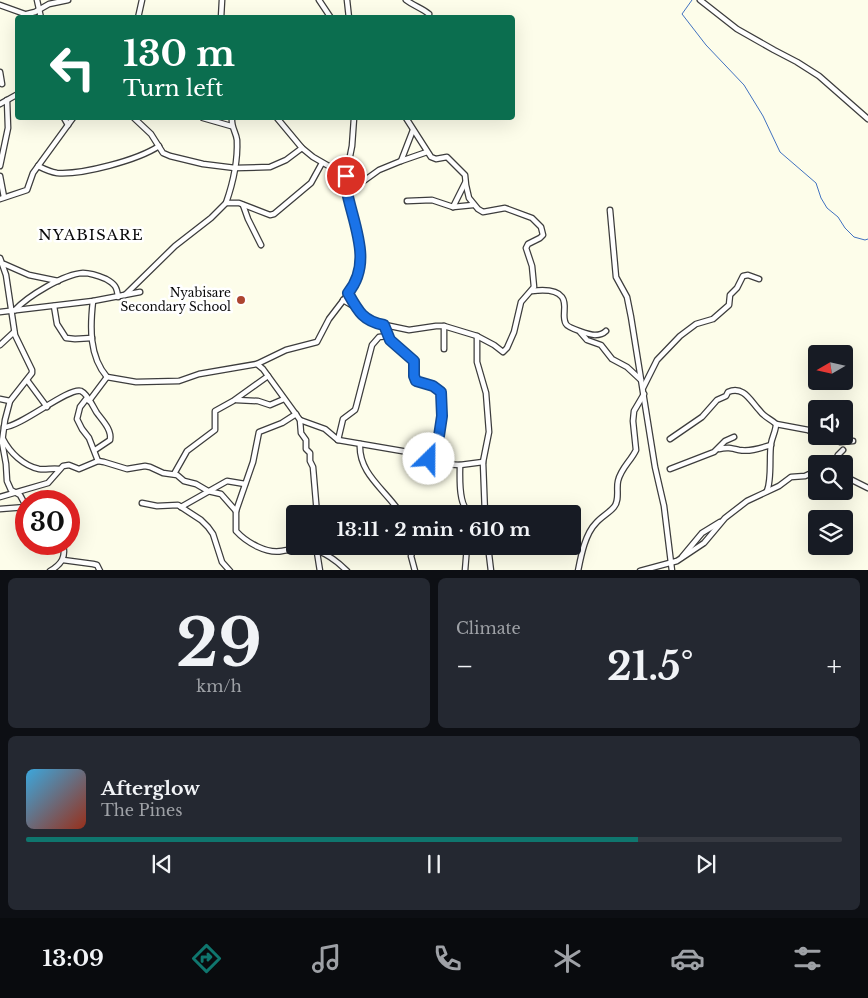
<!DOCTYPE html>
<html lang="en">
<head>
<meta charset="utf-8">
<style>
	body { margin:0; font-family:"Libre Baskerville",serif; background:#242831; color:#f1f3f6; height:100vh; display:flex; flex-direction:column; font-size:19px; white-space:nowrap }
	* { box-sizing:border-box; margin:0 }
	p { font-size:16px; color:#9ea1a6 }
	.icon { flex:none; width:28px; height:28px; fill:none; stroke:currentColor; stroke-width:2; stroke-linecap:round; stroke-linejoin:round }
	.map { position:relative; height:570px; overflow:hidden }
	.panel { display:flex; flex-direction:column; gap:8px; padding:8px; background:#0d0f14; flex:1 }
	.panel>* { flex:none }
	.top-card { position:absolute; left:15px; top:15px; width:500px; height:105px; border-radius:5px; box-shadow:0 5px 20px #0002; background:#0b6e4f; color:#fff; overflow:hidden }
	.needle { width:32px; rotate:261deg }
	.controls { position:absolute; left:808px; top:345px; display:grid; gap:10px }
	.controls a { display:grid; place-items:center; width:45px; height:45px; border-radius:5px; background:#171b24; box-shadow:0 5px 20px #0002; font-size:25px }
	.speed { position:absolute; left:15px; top:490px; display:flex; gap:10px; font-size:25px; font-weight:700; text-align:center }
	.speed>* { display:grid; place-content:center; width:65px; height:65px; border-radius:50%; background:#171b24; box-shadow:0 5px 20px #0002; line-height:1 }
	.speed .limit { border:8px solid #d22; background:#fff; color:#111 }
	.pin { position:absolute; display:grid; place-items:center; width:42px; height:42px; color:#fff; margin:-21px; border:2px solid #fff; border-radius:50%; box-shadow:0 1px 5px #0007 }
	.me { position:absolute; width:55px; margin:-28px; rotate:23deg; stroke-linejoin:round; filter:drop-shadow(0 0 4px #0008) }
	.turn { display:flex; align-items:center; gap:18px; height:105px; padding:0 25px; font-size:22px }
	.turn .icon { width:65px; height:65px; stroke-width:2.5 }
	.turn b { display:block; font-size:35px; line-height:42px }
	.big { font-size:38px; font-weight:800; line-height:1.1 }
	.panel .widget { flex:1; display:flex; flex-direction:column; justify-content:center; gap:8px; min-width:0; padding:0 18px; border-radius:8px; background:#242831 }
	.panel .dial { align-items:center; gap:0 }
	.dial b { font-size:65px; line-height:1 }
	.song { display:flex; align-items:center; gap:15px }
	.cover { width:60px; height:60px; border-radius:8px; background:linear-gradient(135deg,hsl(200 70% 55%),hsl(10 70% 35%)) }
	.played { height:5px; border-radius:2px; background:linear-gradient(90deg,#0f766e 75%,#363941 75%) }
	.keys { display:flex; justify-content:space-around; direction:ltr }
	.heat { display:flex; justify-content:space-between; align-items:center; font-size:28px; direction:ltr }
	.panel .tiles { flex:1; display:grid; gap:8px; grid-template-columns:1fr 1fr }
	.widget:last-child { grid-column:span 2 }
	.trip { position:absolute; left:286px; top:505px; width:295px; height:50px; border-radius:5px; background:#171b24; box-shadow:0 5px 20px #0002; font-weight:800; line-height:50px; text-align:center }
	.dock { display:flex; height:80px; justify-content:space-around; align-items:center; background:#090b0e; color:#9ea1a6 }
	.dock .icon { width:35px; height:35px }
	.dock .selected { color:#0f766e }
	.dock b { font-size:22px; color:#f1f3f6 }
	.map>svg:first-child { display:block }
</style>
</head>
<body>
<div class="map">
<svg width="868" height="571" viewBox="0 0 868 571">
	<rect width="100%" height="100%" fill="#fdfdea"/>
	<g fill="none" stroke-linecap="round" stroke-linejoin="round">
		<!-- stream -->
		<polyline stroke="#4172c0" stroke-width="1" points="692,0 682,14 706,45 744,85 763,116 780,152 816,183 821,198 827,208 838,217 845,228 854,237 865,240 868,239"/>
		<!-- minor casing -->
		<g stroke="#3d3d3d" stroke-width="7">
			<g id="minor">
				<polyline points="37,0 41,18"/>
				<polyline points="319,0 331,18"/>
				<polyline points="347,0 349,18"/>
				<path d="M406 0C414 6 422 8 429 14"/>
				<polyline points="700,0 737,29 774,50 797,62 819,76 868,119"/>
				<polyline points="0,5 36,18"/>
				<polyline points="27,14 35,12 49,4 68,0"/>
				<polyline points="138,18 142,0"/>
				<polyline points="221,18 222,0"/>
				<polyline points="0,72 2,84"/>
				<polyline points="0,104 18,94"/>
				<polyline points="64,118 68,125"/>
				<polyline points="134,118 151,134 163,153 170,156 203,164 235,168 270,167 286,160 302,148"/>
				<polyline points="203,118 231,126"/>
				<polyline points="277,118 302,148 313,157 346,176"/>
				<polyline points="401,161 427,152"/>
				<polyline points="0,166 8,128 7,100"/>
				<path d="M38 166C44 169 50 172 57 173 82 175 138 160 159 146"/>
				<polyline points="0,176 4,197"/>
				<polyline points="347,193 379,170 401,161 413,130"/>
				<polyline points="0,199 27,190 33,173 73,118"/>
				<polyline points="407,201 432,200 453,207 473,205"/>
				<path d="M226 203C233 183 238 162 237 140 236 132 231 127 232 118"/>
				<polyline points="243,205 248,219 261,245"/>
				<polyline points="453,207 465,183"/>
				<polyline points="610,210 616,277 627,297 631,317 655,467 664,506 672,571"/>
				<polyline points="0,258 6,275 15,335 32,370 32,373 10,401 5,420 2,442 6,464 7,481 11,490 20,495 26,506"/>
				<polyline points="4,264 29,275 58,281"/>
				<path d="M532 291C540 290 556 289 562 297 568 305 561 316 566 324 568 328 590 335 595 335 600 335 603 334 606 331"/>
				<polyline points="349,293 359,312 371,322 409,330 436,326 444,326 477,336 494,345 503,352 507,348 514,332 521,302 534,287 532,266 526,248 528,244 540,238 543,235 541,227 532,218 505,208 483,212 478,209 469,198 466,185 465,175 447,157 436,159 431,157 406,118"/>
				<polyline points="125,295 175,246 211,218 226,203 239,203 270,215 274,214 311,183 322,163"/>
				<polyline points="343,300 355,307"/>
				<path d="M93 301C90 327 89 356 107 377L136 382 179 381 199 374 257 364 263 369 300 420 325 429 338 440 408 452 426 457 440 464 460 465 483 462"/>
				<polyline points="54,306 57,324 66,338 75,339 92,338"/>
				<path d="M15 310C28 296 64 274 83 273 91 273 99 276 106 279 115 284 117 287 118 297"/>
				<polyline points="0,312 93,301 140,292"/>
				<path d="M384 325 390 340 415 362V380L433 385 441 391C442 402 442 431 438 440 435 447 431 452 429 459"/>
				<polyline points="580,332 587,340 601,345 612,359 627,367 641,380"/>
				<polyline points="477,336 477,362 486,393 489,432 483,462 485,514"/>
				<polyline points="0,345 14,332"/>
				<polyline points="444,349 444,326"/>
				<polyline points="257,364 286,350 317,342 329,319 355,285 360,272 360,251 346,187 346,176 352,146 354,118"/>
				<polyline points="27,380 47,407"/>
				<polyline points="643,388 657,360 680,336 696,324 713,319 729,305 730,295 737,288 743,276 748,275 759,279"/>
				<polyline points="87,398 80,407 77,419 82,429 89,438 98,461"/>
				<polyline points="0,399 10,401"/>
				<polyline points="236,400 258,401 270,405 284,399"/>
				<polyline points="89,401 107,377"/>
				<path d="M296 414 282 423 259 432 253 462 236 511V531C247 543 267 554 282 551 295 549 304 546 318 551 329 555 338 562 347 571"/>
				<polyline points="300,420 301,433 306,440 306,449 310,453 310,461 313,467 317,514"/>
				<polyline points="776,424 808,430 816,434"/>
				<path d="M4 427C21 427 68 387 81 391 88 394 93 407 97 413 103 421 112 430 110 440L95 450"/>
				<polyline points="822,436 840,442 853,441"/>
				<path d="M3 439C10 453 24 466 39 469 46 470 52 468 59 469"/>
				<path d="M670 439 702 417 717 400 726 396 728 392C744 385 751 402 760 411 764 417 771 419 776 424 776 431 772 437 771 444 769 457 772 479 767 491"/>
				<polyline points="338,440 343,419 355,410 356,407 372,345 379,337 388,336"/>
				<path d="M360 444C358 474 387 491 401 514"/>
				<path d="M719 449C727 447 731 448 739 450 750 452 761 448 771 445"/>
				<polyline points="834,464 838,455 843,450"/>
				<path d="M460 465C460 475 458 506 469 511 473 513 480 513 485 514"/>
				<polyline points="670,469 714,452 725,441 734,437"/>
				<polyline points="174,474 187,451 215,430 215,411 233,401 268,376"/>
				<polyline points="844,476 868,488"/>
				<polyline points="0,497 48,483 63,466 69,465 79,469 98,461 104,462 127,469 145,466 150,467 163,473 177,475 184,481 196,484 208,491 221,494 236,511"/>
				<polyline points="142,503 157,506 178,505 201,520 208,527 213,534 222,562 230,571"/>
				<polyline points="181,507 227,481 245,484"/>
				<polyline points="0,509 26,507"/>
				<polyline points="316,546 320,571"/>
				<polyline points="488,546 491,571"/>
				<polyline points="682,557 702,533 720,522"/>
				<polyline points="63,560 93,564 97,565 100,571"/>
				<path d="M50 571C62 564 66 557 63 544"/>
				<polyline points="415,571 411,556 415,546"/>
				<polyline points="465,571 467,546"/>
				<path d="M578 571C581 556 585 534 596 523 601 517 609 513 614 507 620 500 616 489 618 481 621 468 631 461 636 450L633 421 634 411 644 394"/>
				<polyline points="640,571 677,561 704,543 725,518 747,501 779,486 791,477 805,476 816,471"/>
			</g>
		</g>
		<!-- minor -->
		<use href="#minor" stroke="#fff" stroke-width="4.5"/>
	</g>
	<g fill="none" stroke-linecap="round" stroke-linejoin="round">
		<!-- route casing -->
		<g stroke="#114b97" stroke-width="12">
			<path id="route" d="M346 176V187C352 222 374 262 348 293 358 311 363 321 384 325L390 340 414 361V376L416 381 433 386 441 392 442 416 439 436 429 459"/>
		</g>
		<!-- route -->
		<use href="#route" stroke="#1a73e8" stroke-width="9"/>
	</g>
	<!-- markers -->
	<circle fill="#ad4530" stroke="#fff" stroke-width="2" cx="241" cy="300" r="5"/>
	<g text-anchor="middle" stroke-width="5" stroke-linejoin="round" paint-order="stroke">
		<!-- poi labels -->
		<g font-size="12" fill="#0a0a0a" stroke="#fff" text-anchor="end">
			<text x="231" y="297">Nyabisare<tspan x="231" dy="14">Secondary School</tspan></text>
		</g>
		<!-- quarter labels -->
		<g font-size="15" letter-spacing="1" fill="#0a0a0a" stroke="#fff">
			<text x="91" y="240">NYABISARE</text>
		</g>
	</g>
</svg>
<div class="controls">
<a><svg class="needle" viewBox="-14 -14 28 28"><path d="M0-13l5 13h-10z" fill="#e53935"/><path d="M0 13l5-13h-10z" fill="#9ea1a6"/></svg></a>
<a><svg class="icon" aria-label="sound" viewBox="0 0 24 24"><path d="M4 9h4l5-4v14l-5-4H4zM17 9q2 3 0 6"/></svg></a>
<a><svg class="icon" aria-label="search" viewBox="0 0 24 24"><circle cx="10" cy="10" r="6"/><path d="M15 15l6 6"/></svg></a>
<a><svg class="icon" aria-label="layers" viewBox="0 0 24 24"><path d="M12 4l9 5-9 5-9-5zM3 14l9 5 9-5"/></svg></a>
</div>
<div class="speed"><div class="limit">30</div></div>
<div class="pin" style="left:346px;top:176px;background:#d93025"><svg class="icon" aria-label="arrive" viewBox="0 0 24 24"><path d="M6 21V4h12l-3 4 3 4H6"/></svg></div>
<svg class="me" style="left:429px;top:459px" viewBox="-20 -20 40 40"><circle r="19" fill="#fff"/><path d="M0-13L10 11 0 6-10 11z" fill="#1a73e8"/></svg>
<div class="trip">13:11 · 2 min · 610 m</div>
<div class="top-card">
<div class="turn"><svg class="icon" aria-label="left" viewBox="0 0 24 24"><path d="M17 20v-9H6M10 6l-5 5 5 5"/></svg><div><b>130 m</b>Turn left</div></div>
</div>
</div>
<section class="panel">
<div class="tiles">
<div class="widget dial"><b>29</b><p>km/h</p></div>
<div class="widget"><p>Climate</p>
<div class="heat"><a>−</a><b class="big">21.5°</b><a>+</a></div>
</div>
<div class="widget">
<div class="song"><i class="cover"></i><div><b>Afterglow</b><p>The Pines</p></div></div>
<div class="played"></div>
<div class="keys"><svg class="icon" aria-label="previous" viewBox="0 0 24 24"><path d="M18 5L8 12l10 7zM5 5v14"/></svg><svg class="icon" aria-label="pause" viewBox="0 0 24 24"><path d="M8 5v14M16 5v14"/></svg><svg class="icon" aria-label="next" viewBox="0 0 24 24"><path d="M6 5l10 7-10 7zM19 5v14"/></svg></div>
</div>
</div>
</section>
<nav class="dock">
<b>13:09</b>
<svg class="icon selected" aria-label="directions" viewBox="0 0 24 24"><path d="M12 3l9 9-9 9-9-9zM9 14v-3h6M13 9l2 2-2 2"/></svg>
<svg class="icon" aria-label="music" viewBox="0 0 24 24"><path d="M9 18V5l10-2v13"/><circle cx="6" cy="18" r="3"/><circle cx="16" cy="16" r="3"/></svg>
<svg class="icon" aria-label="phone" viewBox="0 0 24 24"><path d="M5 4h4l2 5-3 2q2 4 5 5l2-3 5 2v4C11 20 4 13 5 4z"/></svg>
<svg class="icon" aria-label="climate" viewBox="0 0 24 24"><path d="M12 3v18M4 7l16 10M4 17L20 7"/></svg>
<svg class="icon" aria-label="car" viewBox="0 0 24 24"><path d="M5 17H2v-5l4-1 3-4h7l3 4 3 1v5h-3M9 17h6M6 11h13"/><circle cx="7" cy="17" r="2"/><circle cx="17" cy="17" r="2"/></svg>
<svg class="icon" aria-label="filters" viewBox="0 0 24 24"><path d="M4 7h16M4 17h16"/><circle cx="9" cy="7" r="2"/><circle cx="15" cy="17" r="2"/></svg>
</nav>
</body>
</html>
